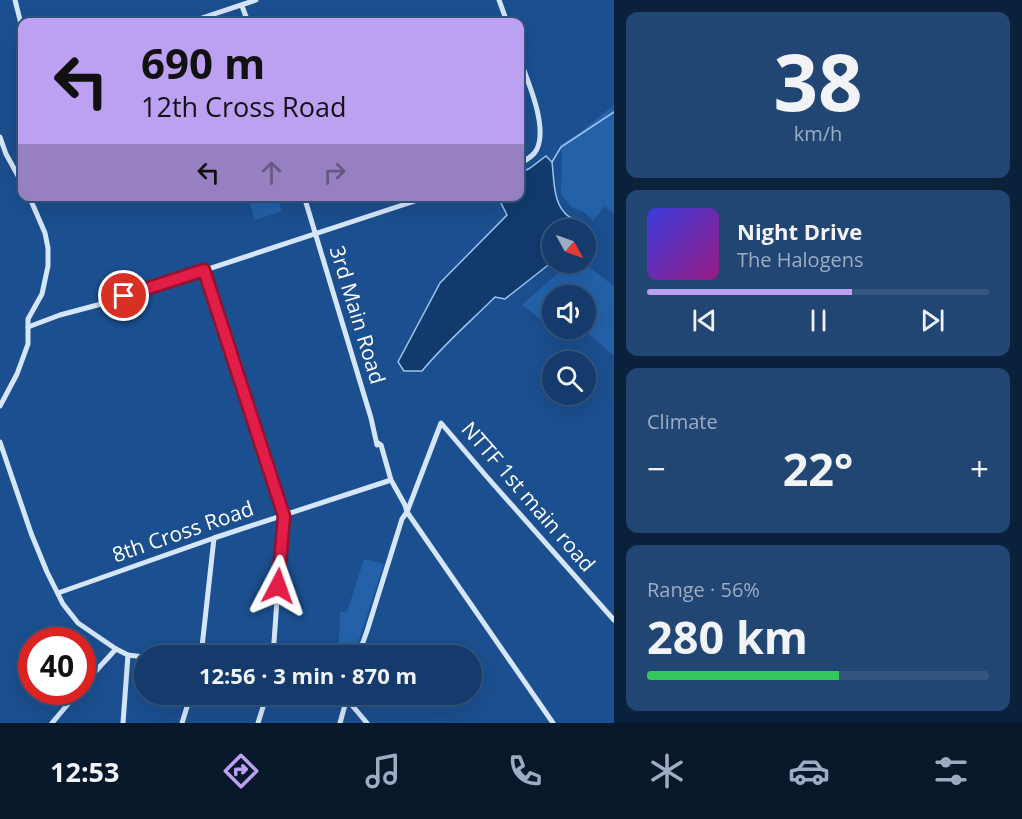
<!DOCTYPE html>
<html lang="en">
<head>
<meta charset="utf-8">
<style>
	body { margin:0; font-family:"Open Sans",sans-serif; background:#214673; color:#f1f3f6; height:100vh; display:flex; flex-direction:column; font-size:22px; white-space:nowrap }
	* { box-sizing:border-box; margin:0 }
	p { font-size:20px; color:#9dadc1 }
	.icon { flex:none; width:33px; height:33px; fill:none; stroke:currentColor; stroke-width:2; stroke-linecap:round; stroke-linejoin:round }
	.map { position:relative; flex:1; overflow:hidden }
	.details { display:flex; flex-direction:column; gap:12px; padding:12px; background:#0b203b; width:408px }
	.details>* { flex:none }
	.banner { position:absolute; left:18px; top:18px; width:506px; height:183px; border-radius:12px; box-shadow:0 6px 24px #0002,0 0 0 2px #33557e; background:#bca0f2; color:#111; overflow:hidden }
	.needle { width:39px; rotate:130deg }
	.fabs { position:absolute; left:542px; top:219px; display:grid; gap:12px }
	.fabs a { display:grid; place-items:center; width:54px; height:54px; border-radius:50%; background:#143b6b; box-shadow:0 6px 24px #0002,0 0 0 2px #33557e; font-size:30px }
	.speed { position:absolute; left:18px; top:627px; display:flex; gap:12px; font-size:30px; font-weight:700; text-align:center }
	.speed>* { display:grid; place-content:center; width:78px; height:78px; border-radius:50%; background:#143b6b; box-shadow:0 6px 24px #0002,0 0 0 2px #33557e; line-height:1 }
	.speed .limit { border:9px solid #d22; background:#fff; color:#111 }
	.pin { position:absolute; display:grid; place-items:center; width:51px; height:51px; color:#fff; margin:-26px; border:3px solid #fff; border-radius:50%; box-shadow:0 2px 6px #0007 }
	.me { position:absolute; width:66px; margin:-33px; rotate:4deg; stroke-linejoin:round; filter:drop-shadow(0 0 4px #0008) }
	.turn { display:flex; align-items:center; gap:21px; height:126px; padding:0 24px; font-size:27px }
	.turn .icon { width:78px; height:78px; stroke-width:2.5 }
	.turn b { display:block; font-size:42px; line-height:51px }
	.lanes { display:flex; align-items:center; height:57px; padding:0 24px; background:#0003; justify-content:center; gap:30px; direction:ltr }
	.lanes .off { opacity:.35 }
	.big { font-size:45px; font-weight:700; line-height:1.1 }
	.details .tile { flex:1; display:flex; flex-direction:column; justify-content:center; gap:9px; min-width:0; padding:0 21px; border-radius:12px; background:#214673 }
	.details .dial { align-items:center; gap:0 }
	.dial b { font-size:78px; line-height:1 }
	.song { display:flex; align-items:center; gap:18px }
	.cover { width:72px; height:72px; border-radius:9px; background:linear-gradient(135deg,hsl(240 70% 55%),hsl(310 70% 35%)) }
	.played { height:6px; border-radius:3px; background:linear-gradient(90deg,#bca0f2 60%,#33557e 60%) }
	.keys { display:flex; justify-content:space-around; direction:ltr }
	.heat { display:flex; justify-content:space-between; align-items:center; font-size:33px; direction:ltr }
	.charge { height:9px; border-radius:4px; background:linear-gradient(90deg,#34c759 56%,#33557e 0) }
	.trip { position:absolute; left:134px; top:645px; width:348px; height:60px; border-radius:30px; background:#143b6b; box-shadow:0 6px 24px #0002,0 0 0 2px #33557e; font-weight:700; line-height:60px; text-align:center }
	.menu { display:flex; height:96px; justify-content:space-around; align-items:center; background:#08182b; color:#9dadc1 }
	.menu .icon { width:42px; height:42px }
	.menu .on { color:#bca0f2 }
	.menu b { font-size:27px; color:#f1f3f6 }
	main { display:flex; flex:1; min-height:0 }
	.map>svg:first-child { display:block }
</style>
</head>
<body>
<main>
<div class="map">
<svg width="614" height="723" viewBox="0 0 614 723">
	<rect width="100%" height="100%" fill="#1b4f8f"/>
	<!-- green -->
	<g fill="#2461a8">
		<polygon points="614,105 614,214 605,206 593,221 584,212 571,207 561,194 562,155 560,145 578,134"/>
		<polygon points="270,197 277,197 282,211 255,220 250,204"/>
		<polygon points="570,262 584,263 614,286 614,356 585,331 567,340 552,328 585,328 585,296 552,296 552,328 522,305"/>
		<polygon points="364,559 384,564 354,655 338,655 340,612 347,612"/>
	</g>
	<!-- water -->
	<path fill="#123a6d" stroke="#9cc4f0" stroke-width="1.5" d="M546 156 552 162C554 177 553 200 564 212 571 221 584 222 590 232L585 236V230H552V262L505 299 495 297C470 322 444 344 422 371H404L398 362 440 283 507 215 498 197 519 196V174L530 168Z"/>
	<g fill="none" stroke-linecap="round" stroke-linejoin="round">
		<!-- stream -->
		<polyline stroke="#9cc4f0" stroke-width="1.5" points="552,162 561,147 614,112"/>
		<!-- secondary -->
		<g stroke="#d6e6fa" stroke-width="5">
			<polyline points="15,0 22,28"/>
			<polyline points="499,0 507,22"/>
			<polyline points="242,6 248,22"/>
			<polyline points="190,22 256,0"/>
			<path d="M519 57C527 80 548 125 537 149 534 156 526 160 519 164"/>
			<polyline points="0,137 6,154 22,183"/>
			<polyline points="304,196 371,418 377,445"/>
			<polyline points="204,270 283,516 273,656"/>
			<polyline points="28,327 60,315 105,303 430,196"/>
			<polyline points="0,406 17,374 28,344 28,319 42,294 48,266 48,248 45,233 29,196"/>
			<polyline points="0,442 31,533 47,572 63,604 78,623 116,649 128,655 144,657"/>
			<polyline points="378,443 381,445 391,480 405,505 407,512 553,723"/>
			<polyline points="58,593 214,538 388,481"/>
			<polyline points="201,656 214,538"/>
			<polyline points="358,656 367,631 402,519 407,512 441,423 487,477 614,620"/>
			<polyline points="82,686 116,649"/>
			<polyline points="334,694 345,697 367,723"/>
			<polyline points="52,723 78,692"/>
			<polyline points="123,723 128,655"/>
			<polyline points="182,723 191,694"/>
			<polyline points="258,723 267,694"/>
			<polyline points="340,723 348,694"/>
		</g>
	</g>
	<g fill="none" stroke-linecap="round" stroke-linejoin="round">
		<!-- route casing -->
		<g stroke="#92132f" stroke-width="15">
			<polyline id="route" points="124,296 204,270 284,516 278,586"/>
		</g>
		<!-- route -->
		<use href="#route" stroke="#e11d48" stroke-width="10"/>
	</g>
	<g text-anchor="middle" stroke-width="6" stroke-linejoin="round" paint-order="stroke">
		<!-- street labels -->
		<g font-size="21" fill="#fff" stroke="#1b4f8f">
			<text transform="translate(357 315) rotate(73)" y="7">3rd Main Road</text>
			<text transform="translate(528 497) rotate(49)" y="7">NTTF 1st main road</text>
			<text transform="translate(183 532) rotate(-19)" y="7">8th Cross Road</text>
		</g>
	</g>
</svg>
<div class="fabs">
<a><svg class="needle" viewBox="-14 -14 28 28"><path d="M0-13l5 13h-10z" fill="#e53935"/><path d="M0 13l5-13h-10z" fill="#9dadc1"/></svg></a>
<a><svg class="icon" aria-label="sound" viewBox="0 0 24 24"><path d="M4 9h4l5-4v14l-5-4H4zM17 9q2 3 0 6"/></svg></a>
<a><svg class="icon" aria-label="search" viewBox="0 0 24 24"><circle cx="10" cy="10" r="6"/><path d="M15 15l6 6"/></svg></a>
</div>
<div class="speed"><div class="limit">40</div></div>
<div class="pin" style="left:124px;top:296px;background:#d93025"><svg class="icon" aria-label="arrive" viewBox="0 0 24 24"><path d="M6 21V4h12l-3 4 3 4H6"/></svg></div>
<svg class="me" style="left:278px;top:586px" viewBox="-20 -20 40 40"><path d="M0-17L14 15 0 8-14 15z" fill="#e11d48" stroke="#fff" stroke-width="4"/></svg>
<div class="trip">12:56 · 3 min · 870 m</div>
<div class="banner">
<div class="turn"><svg class="icon" aria-label="left" viewBox="0 0 24 24"><path d="M17 20v-9H6M10 6l-5 5 5 5"/></svg><div><b>690 m</b>12th Cross Road</div></div>
<div class="lanes"><svg class="icon" aria-label="left" viewBox="0 0 24 24"><path d="M17 20v-9H6M10 6l-5 5 5 5"/></svg><svg class="icon off" aria-label="ahead" viewBox="0 0 24 24"><path d="M12 20V5M6 11l6-6 6 6"/></svg><svg class="icon off" aria-label="right" viewBox="0 0 24 24"><path d="M7 20v-9h11M14 6l5 5-5 5"/></svg></div>
</div>
</div>
<section class="details">
<div class="tile dial"><b>38</b><p>km/h</p></div>
<div class="tile">
<div class="song"><i class="cover"></i><div><b>Night Drive</b><p>The Halogens</p></div></div>
<div class="played"></div>
<div class="keys"><svg class="icon" aria-label="previous" viewBox="0 0 24 24"><path d="M18 5L8 12l10 7zM5 5v14"/></svg><svg class="icon" aria-label="pause" viewBox="0 0 24 24"><path d="M8 5v14M16 5v14"/></svg><svg class="icon" aria-label="next" viewBox="0 0 24 24"><path d="M6 5l10 7-10 7zM19 5v14"/></svg></div>
</div>
<div class="tile"><p>Climate</p>
<div class="heat"><a>−</a><b class="big">22°</b><a>+</a></div>
</div>
<div class="tile"><p>Range · 56%</p><b class="big">280 km</b><div class="charge"></div></div>
</section>
</main>
<nav class="menu">
<b>12:53</b>
<svg class="icon on" aria-label="directions" viewBox="0 0 24 24"><path d="M12 3l9 9-9 9-9-9zM9 14v-3h6M13 9l2 2-2 2"/></svg>
<svg class="icon" aria-label="music" viewBox="0 0 24 24"><path d="M9 18V5l10-2v13"/><circle cx="6" cy="18" r="3"/><circle cx="16" cy="16" r="3"/></svg>
<svg class="icon" aria-label="phone" viewBox="0 0 24 24"><path d="M5 4h4l2 5-3 2q2 4 5 5l2-3 5 2v4C11 20 4 13 5 4z"/></svg>
<svg class="icon" aria-label="climate" viewBox="0 0 24 24"><path d="M12 3v18M4 7l16 10M4 17L20 7"/></svg>
<svg class="icon" aria-label="car" viewBox="0 0 24 24"><path d="M5 17H2v-5l4-1 3-4h7l3 4 3 1v5h-3M9 17h6M6 11h13"/><circle cx="7" cy="17" r="2"/><circle cx="17" cy="17" r="2"/></svg>
<svg class="icon" aria-label="filters" viewBox="0 0 24 24"><path d="M4 7h16M4 17h16"/><circle cx="9" cy="7" r="2"/><circle cx="15" cy="17" r="2"/></svg>
</nav>
</body>
</html>
